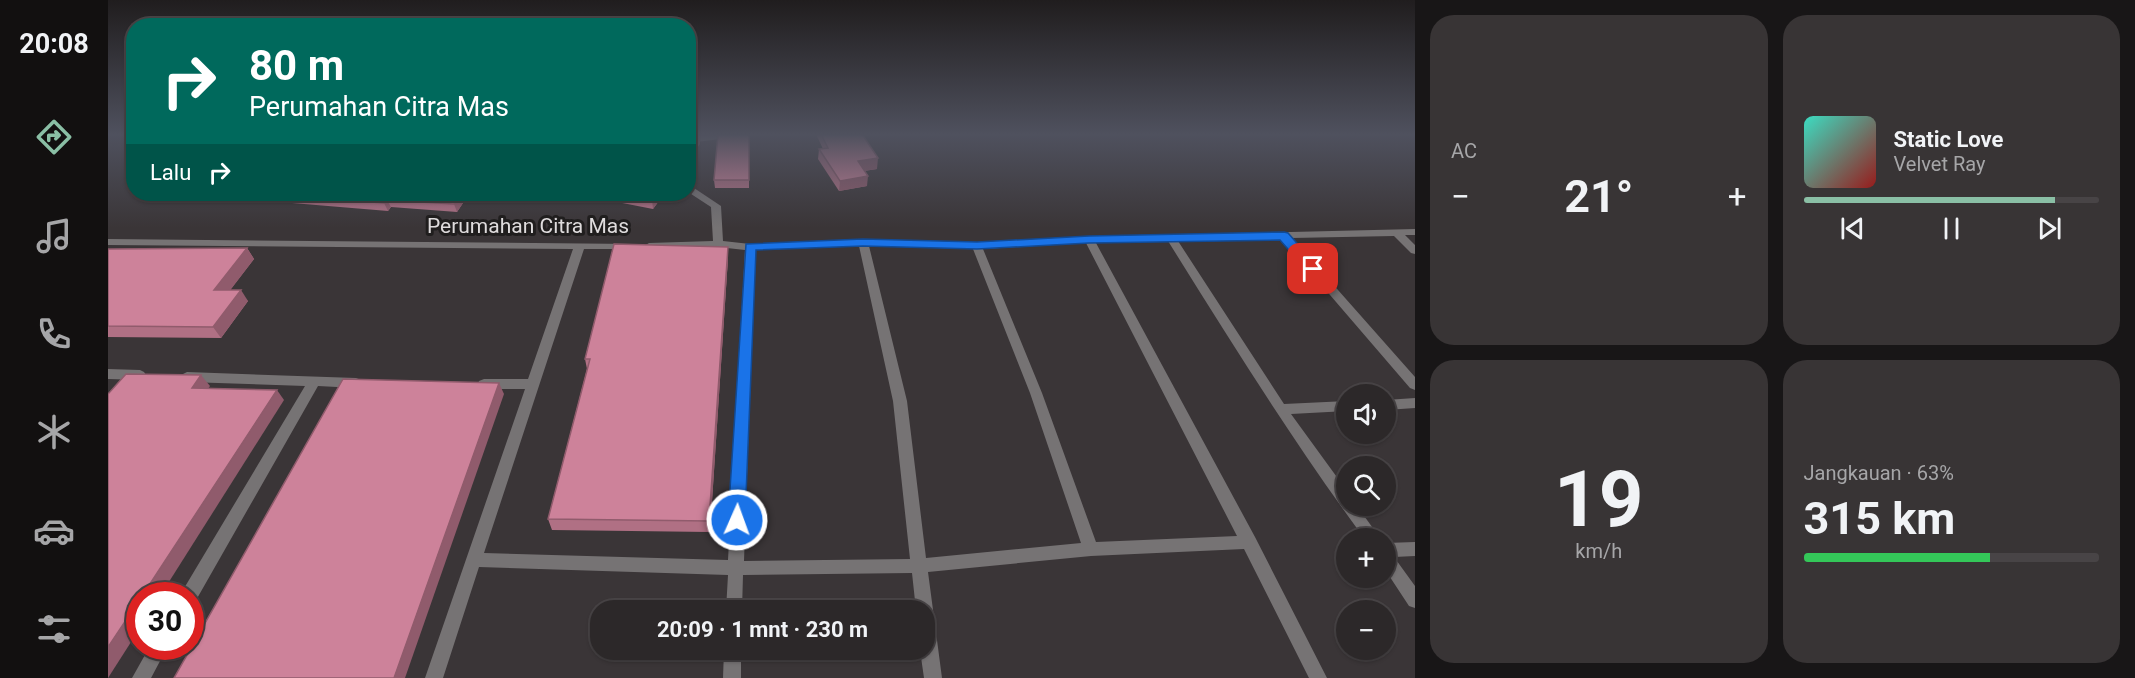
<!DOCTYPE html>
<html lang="id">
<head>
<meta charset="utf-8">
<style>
	body { margin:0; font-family:Roboto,sans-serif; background:#383435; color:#f1f3f6; height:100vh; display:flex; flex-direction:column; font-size:22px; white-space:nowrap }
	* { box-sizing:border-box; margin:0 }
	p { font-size:20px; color:#a6a6a8 }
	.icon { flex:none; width:33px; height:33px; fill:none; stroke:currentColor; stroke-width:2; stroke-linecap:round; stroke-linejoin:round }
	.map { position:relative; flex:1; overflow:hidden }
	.sheet { display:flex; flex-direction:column; gap:15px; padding:15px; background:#181617; width:720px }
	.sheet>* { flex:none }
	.guide { position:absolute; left:18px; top:18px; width:570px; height:183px; border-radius:24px; box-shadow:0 2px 4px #0004,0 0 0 2px #484446; background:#00695c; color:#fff; overflow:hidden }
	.tools { position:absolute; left:1228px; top:384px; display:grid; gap:12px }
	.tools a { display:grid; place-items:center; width:60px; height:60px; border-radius:50%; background:#2c2829; box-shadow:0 2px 4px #0004,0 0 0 2px #484446; font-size:30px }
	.speed { position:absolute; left:18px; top:582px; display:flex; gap:12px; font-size:30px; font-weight:700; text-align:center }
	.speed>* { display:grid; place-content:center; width:78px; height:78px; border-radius:50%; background:#2c2829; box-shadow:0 2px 4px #0004,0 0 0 2px #484446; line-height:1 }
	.speed .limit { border:9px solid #d22; background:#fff; color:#111 }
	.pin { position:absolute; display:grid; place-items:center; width:51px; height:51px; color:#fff; margin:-26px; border-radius:12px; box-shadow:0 3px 9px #0006 }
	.me { position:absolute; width:66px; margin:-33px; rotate:2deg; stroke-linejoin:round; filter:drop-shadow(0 0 4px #0008) }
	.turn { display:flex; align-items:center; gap:21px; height:126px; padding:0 24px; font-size:27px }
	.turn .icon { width:78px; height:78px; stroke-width:2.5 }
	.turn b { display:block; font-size:42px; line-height:51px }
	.then { display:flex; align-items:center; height:57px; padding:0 24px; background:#0003; gap:12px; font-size:22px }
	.big { font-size:45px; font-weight:700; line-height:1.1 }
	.sheet .widget { flex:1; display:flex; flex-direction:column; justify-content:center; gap:9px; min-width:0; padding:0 21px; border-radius:24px; background:#383435 }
	.sheet .dial { align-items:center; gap:0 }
	.dial b { font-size:78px; line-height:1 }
	.song { display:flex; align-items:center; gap:18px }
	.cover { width:72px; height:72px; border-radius:9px; background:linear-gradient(135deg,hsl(170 70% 55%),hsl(0 70% 35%)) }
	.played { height:6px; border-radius:3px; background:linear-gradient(90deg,#8abfa5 85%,#484446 85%) }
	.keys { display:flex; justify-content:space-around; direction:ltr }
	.heat { display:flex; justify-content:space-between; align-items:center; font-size:33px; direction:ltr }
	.charge { height:9px; border-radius:4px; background:linear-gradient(90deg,#34c759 63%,#484446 0) }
	.sheet .tiles { flex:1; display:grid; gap:15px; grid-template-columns:repeat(2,1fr) }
	.trip { position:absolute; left:482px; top:600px; width:345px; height:60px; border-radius:24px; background:#2c2829; box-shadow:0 2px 4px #0004,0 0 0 2px #484446; font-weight:700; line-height:60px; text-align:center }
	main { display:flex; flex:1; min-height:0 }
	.menu { display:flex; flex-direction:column; width:108px; justify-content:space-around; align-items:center; background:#121010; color:#a6a6a8 }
	.menu .icon { width:42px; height:42px }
	.menu .on { color:#8abfa5 }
	.menu b { font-size:27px; color:#f1f3f6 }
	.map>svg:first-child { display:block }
</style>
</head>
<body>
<main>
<nav class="menu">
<b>20:08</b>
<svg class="icon on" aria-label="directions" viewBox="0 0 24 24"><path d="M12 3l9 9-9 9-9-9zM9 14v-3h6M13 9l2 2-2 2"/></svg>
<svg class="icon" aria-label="music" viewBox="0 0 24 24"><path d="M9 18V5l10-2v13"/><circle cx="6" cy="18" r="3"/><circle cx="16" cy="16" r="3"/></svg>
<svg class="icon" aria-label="phone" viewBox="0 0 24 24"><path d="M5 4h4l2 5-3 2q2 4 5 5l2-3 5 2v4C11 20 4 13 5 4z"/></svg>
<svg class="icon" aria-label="climate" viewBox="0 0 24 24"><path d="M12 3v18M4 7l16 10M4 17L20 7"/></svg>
<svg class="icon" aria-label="car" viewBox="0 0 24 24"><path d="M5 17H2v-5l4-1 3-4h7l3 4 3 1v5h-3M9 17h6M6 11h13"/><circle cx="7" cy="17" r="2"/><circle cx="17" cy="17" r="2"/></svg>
<svg class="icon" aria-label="filters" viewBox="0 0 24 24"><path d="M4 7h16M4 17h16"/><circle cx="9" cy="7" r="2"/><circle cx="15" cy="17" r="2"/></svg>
</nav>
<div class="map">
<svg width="1307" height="678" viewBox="0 0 1307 678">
	<rect width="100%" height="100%" fill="#3a3537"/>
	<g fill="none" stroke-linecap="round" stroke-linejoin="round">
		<!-- street -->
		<g fill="#767374" fill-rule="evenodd">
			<polygon points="611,134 633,134 629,137 580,143 580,137"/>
			<path d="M580 184 613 206 615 241 642 244 755 240 869 243 981 237 1307 229V235H1297L1307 245V254L1303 253 1286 236 1184 238 1307 377V390L1302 388 1173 238 1070 241 1176 404 1239 401V411L1183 414 1239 491V506H1249L1272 538H1256C1186 443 1123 342 1060 241L988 243 1147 537 1219 678H1201L1136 549 983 556 820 572 834 678H816L812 650H816V610H808L804 573 635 575 634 610H618L620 575 371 567 335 678H317L417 389H376L371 387 370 384 371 381 376 379H420L465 249 0 245V239L525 244 526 246 525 248 521 249H476L376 553 620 560 637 250 610 247 541 249 536 246 541 243 605 241 603 207 580 192ZM978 243 1129 536 988 542 934 393 875 249ZM751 246 785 401 802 559 636 561 647 250ZM761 246 865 249 922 393 973 543 818 558 799 401Z"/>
			<polygon points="0,369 32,370 36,372 38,375 36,378 32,380 0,379"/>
			<polygon points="79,372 248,378 253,380 254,383 253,386 248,388 210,386 87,602 82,603 82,596 73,596 75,590 197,386 79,382 75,380 73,377 75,374"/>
			<polygon points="1307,398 1307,408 1278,410 1278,400"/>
			<polygon points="1307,542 1307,556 1286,557 1307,586 1307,608 1301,606 1278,571 1278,543"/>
			<polygon points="42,646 60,646 43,678 24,678"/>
			<polygon points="616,650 633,650 633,678 615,678"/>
		</g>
	</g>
	<!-- wall -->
	<g fill="#b07084">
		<polygon points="641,134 641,188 607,188 606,180"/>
		<polygon points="708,134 754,134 769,169 756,171 759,186 731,191 710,159 711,149 715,149"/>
		<polygon points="156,194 361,194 349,212 283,207 280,211 160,201"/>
		<polygon points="503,194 556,194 545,209 504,201"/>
		<polygon points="139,248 146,259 122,290 140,301 113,338 0,337 0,249"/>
		<polygon points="620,258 602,532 444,530 440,519 479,369 477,359"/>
	</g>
	<!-- shaded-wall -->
	<g fill="#905b6c">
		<polygon points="592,136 592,144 580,160 580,150"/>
		<polygon points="770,158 769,169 749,172 750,161"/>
		<polygon points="760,176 759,186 731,191 732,181"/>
		<polygon points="353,194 361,194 349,212 346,204"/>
		<polygon points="549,194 556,194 545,209 544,200"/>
		<polygon points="279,200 283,207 280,211 276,203"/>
		<polygon points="620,247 620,258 602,532 601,521"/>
		<polygon points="139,248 146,259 114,301 106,290"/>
		<polygon points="133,290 140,301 113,338 105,327"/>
		<polygon points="93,375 102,386 93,399 84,388"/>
		<polygon points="391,383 396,394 297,678 286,678"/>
		<polygon points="169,390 176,400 52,596 34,596"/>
		<polygon points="32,599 32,628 0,678 0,647"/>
	</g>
	<!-- building -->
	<g fill="#cd829a" stroke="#905b6c" stroke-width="1.5">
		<polygon points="610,134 641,134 641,180 606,180"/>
		<polygon points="713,134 754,134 770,158 750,161 760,176 732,181 711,149 720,148"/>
		<polygon points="580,136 592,136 580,150"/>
		<polygon points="159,194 353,194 346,204 279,200 276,203"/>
		<polygon points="509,194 549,194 544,200"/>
		<polygon points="506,244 620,247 601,521 440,519 482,359 477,359"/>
		<polygon points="139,248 106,290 133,290 105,327 0,326 0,249"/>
		<polygon points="18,374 93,375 84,388 169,390 34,596 32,596 32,599 0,647 0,394"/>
		<polygon points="235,379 391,383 286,678 66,678"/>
	</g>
	<!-- sky -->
	<linearGradient id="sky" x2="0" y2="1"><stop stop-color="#201d1e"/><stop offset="0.59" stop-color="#4f515e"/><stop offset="1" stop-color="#4f515e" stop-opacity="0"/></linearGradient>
	<rect width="1307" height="228" fill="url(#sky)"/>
	<!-- route -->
	<polygon fill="#1a73e8" stroke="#114b97" stroke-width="1.5" points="1176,232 1180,233 1209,266 1209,272 1200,272 1172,240 981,243 869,249 755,246 648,250 637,520 635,526 629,528 623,526 620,520 638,244 755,239 869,242 981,236"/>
	<g text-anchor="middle" stroke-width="6" stroke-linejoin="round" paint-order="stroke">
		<!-- street labels -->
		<g font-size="21" fill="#dfdcdd" stroke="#201e1e">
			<text x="420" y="233">Perumahan Citra Mas</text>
		</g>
	</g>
</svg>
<div class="tools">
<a><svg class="icon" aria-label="sound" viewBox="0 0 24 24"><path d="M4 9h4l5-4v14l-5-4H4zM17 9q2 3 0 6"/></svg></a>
<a><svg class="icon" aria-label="search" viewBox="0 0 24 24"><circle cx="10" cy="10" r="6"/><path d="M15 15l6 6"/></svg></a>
<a>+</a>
<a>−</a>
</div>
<div class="speed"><div class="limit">30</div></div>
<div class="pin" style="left:1205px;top:269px;background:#d93025"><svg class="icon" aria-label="arrive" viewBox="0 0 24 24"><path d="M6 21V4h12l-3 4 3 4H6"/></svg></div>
<svg class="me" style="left:629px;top:520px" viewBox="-20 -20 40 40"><circle r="17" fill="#1a73e8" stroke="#fff" stroke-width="3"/><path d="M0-11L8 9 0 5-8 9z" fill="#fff"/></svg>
<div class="trip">20:09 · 1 mnt · 230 m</div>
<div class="guide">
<div class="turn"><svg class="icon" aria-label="right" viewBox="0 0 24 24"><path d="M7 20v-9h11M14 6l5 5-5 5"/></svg><div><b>80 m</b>Perumahan Citra Mas</div></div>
<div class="then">Lalu<svg class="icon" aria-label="right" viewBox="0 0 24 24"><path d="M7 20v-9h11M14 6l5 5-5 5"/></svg></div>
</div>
</div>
<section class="sheet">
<div class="tiles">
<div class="widget"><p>AC</p>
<div class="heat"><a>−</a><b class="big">21°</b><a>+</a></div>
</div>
<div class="widget">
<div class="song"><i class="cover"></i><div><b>Static Love</b><p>Velvet Ray</p></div></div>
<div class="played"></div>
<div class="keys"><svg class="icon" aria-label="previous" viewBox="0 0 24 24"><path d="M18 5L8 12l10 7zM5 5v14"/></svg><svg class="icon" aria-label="pause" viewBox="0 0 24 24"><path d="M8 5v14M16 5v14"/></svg><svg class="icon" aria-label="next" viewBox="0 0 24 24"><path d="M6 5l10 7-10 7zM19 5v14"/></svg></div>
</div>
<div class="widget dial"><b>19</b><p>km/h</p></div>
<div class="widget"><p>Jangkauan · 63%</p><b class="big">315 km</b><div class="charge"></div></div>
</div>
</section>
</main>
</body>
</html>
